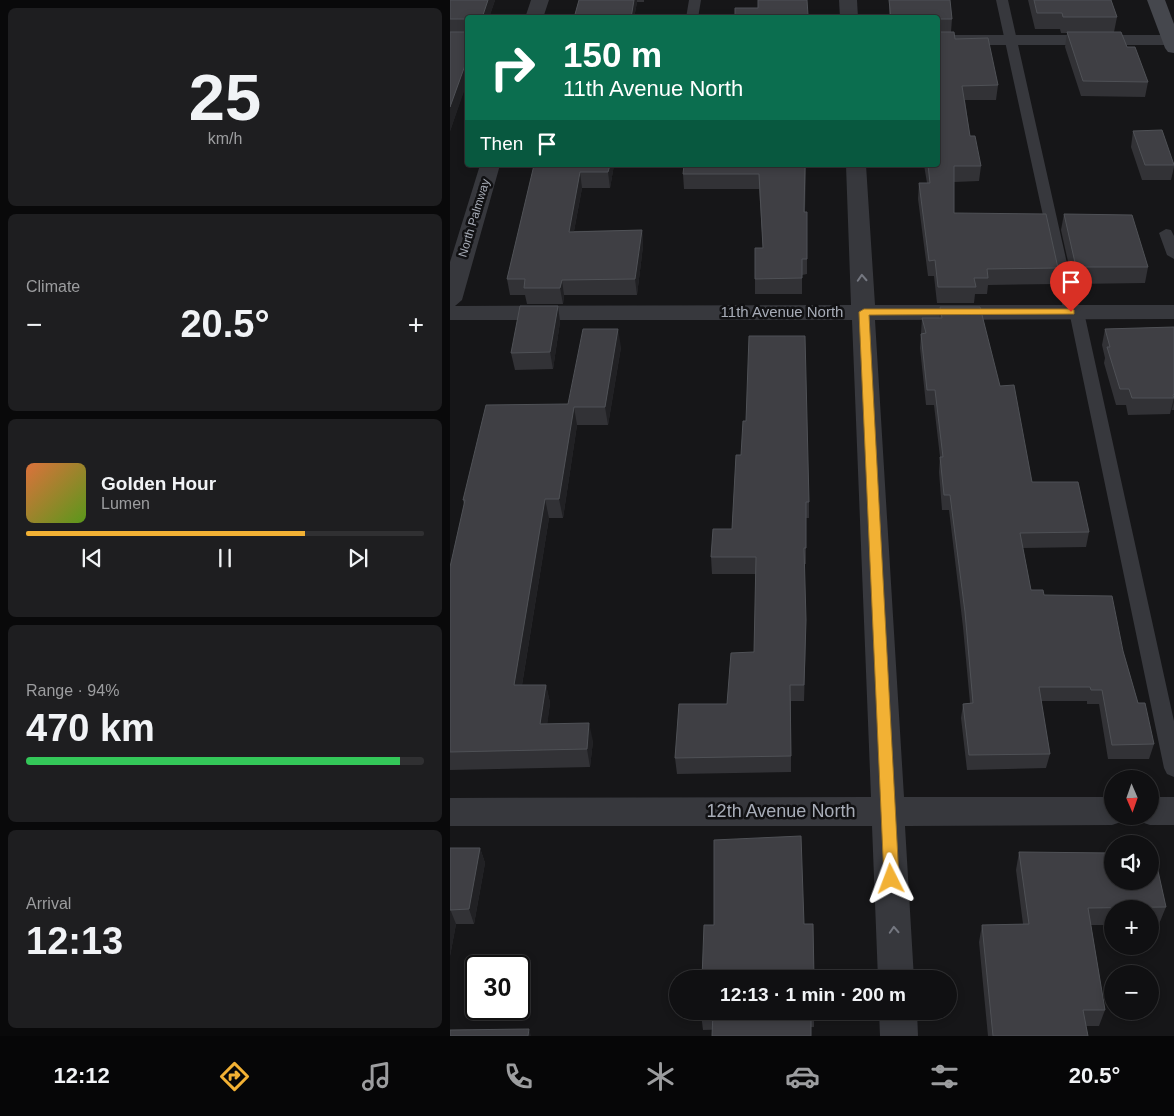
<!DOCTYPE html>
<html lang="en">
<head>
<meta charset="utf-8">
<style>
	body { margin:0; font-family:Arial,sans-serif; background:#1e1e20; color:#f1f3f6; height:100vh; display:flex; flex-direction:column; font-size:19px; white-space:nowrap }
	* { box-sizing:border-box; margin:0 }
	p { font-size:16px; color:#9c9d9f }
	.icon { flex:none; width:28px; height:28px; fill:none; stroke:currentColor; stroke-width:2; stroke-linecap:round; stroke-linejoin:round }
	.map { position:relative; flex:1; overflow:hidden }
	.details { display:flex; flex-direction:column; gap:8px; padding:8px; background:#09090a; width:450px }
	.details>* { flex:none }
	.hud { position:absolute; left:15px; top:15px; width:475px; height:152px; border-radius:5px; box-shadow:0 2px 8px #0003,0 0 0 1px #303032; background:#0b6e4f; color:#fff; overflow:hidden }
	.needle { width:32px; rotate:178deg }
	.tools { position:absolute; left:654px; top:770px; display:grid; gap:10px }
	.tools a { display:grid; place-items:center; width:55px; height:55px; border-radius:50%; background:#101012; box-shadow:0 2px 8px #0003,0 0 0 1px #303032; font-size:25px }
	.speed { position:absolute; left:15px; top:955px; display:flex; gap:10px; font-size:25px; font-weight:700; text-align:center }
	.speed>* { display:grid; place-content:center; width:65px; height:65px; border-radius:50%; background:#101012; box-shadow:0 2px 8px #0003,0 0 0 1px #303032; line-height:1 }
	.speed .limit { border:2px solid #111; border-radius:8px; background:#fff; color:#111 }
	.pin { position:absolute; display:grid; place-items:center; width:42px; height:42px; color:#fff; margin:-51px -21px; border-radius:50% 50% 50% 0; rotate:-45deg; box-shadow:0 0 5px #0007 }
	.pin .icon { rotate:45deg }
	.me { position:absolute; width:55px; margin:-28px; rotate:357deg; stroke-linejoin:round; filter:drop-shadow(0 0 4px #0008) }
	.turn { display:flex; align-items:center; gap:18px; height:105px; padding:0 15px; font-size:22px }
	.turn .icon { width:65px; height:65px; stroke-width:2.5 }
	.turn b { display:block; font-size:35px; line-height:42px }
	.then { display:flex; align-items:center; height:48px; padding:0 15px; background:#0003; gap:10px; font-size:19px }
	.big { font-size:38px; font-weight:600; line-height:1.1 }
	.details .tile { flex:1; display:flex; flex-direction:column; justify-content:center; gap:8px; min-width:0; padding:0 18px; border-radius:8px; background:#1e1e20 }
	.details .dial { align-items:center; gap:0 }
	.dial b { font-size:65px; line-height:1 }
	.song { display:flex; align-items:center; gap:15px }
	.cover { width:60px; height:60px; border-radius:8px; background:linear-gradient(135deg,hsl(20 70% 55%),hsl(90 70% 35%)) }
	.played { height:5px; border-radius:2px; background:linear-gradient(90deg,#f2b134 70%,#303032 70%) }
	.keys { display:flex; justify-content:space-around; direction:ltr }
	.heat { display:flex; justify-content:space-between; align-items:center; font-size:28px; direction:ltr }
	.charge { height:8px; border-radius:4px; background:linear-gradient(90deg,#34c759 94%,#303032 0) }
	.trip { position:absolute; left:219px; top:970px; width:288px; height:50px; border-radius:25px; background:#101012; box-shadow:0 2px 8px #0003,0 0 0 1px #303032; font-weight:600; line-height:50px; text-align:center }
	.dock { display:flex; height:80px; justify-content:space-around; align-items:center; background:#060607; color:#9c9d9f }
	.dock .icon { width:35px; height:35px }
	.dock .selected { color:#f2b134 }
	.dock b { font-size:22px; color:#f1f3f6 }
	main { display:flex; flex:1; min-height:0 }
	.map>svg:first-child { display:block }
</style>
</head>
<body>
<main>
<section class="details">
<div class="tile dial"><b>25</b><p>km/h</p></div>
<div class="tile"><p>Climate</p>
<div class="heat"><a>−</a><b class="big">20.5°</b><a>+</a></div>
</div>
<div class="tile">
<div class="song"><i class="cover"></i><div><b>Golden Hour</b><p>Lumen</p></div></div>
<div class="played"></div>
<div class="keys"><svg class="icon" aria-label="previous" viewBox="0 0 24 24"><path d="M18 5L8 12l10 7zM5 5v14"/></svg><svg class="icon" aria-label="pause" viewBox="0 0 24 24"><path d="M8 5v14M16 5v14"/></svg><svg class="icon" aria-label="next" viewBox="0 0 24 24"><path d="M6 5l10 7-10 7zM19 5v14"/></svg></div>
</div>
<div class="tile"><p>Range · 94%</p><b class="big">470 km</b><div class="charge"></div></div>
<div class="tile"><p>Arrival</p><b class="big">12:13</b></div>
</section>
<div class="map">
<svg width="724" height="1036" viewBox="0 0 724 1036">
	<rect width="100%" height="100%" fill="#161618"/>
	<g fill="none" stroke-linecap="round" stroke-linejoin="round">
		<!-- lane -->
		<g fill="#37383d" fill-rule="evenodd">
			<polygon points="239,0 251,0 248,18 236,18"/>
			<polygon points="546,0 558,0 627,308 634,312 724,721 724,777 717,774 714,768 620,316 614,312"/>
			<polygon points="716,229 721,230 724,236 724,259 717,255 709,233"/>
		</g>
		<!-- street -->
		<g fill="#37383d" fill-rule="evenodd">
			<polygon points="81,0 99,0 93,18 75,18"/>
			<polygon points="389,0 407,0 408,18 390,18"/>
			<rect x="488" y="35" width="236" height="10"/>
			<polygon points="30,165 50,165 12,300 5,306 401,305 396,165 416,165 425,305 724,305 724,319 425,320 454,797 662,797 662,816 676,816 674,821 662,825 455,826 464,979 428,979 422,826 0,826 0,798 421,797 402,320 0,320 0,262"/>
			<polygon points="700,797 724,797 724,825 700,825 688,821 686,816 700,816"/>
			<polygon points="429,1011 467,1011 468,1036 430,1036"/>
		</g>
		<!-- secondary -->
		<polygon fill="#45474d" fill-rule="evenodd" points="697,0 715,0 724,24 724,53 718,52 715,48"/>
	</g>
	<!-- wall -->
	<g fill="#323236">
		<polygon points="0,0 45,0 0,131"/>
		<polygon points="129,0 194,0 194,2 187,2 184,18 124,18"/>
		<polygon points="439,0 500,0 502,19 501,32 505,39 548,85 546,100 515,100 520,136 531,166 529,181 504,182 504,213 608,268 606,284 538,285 537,294 525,294 524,303 487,303 484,276 478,276 468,199 469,183 477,183 474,165 488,165 488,18 439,18"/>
		<polygon points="578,0 661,0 667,17 664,32 677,47 698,82 695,97 631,96 615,47 617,33 611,33 610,29 585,29"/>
		<polygon points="683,131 724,163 724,167 721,180 692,180 681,147"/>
		<polygon points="84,165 164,165 160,188 132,188 124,231 192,230 193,246 187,295 114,295 113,304 77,304 75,295 60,295 57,279"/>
		<polygon points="356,165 355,212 357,212 357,274 352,275 352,294 305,294 305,279 313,248 309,189 234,189 233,174"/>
		<polygon points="614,214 698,267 695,283 623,284 611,230"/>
		<polygon points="108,306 110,322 103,369 65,370 61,353"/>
		<polygon points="490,307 550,386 582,482 639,532 636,547 573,548 581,590 594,595 673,651 688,703 704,744 699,759 658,759 649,704 637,704 637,701 591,701 600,754 596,768 517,770 511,718 513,704 520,703 513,627 499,510 492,510 489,472 490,457 484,405 476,405 470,348 472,318 489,318"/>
		<polygon points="724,327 724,410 721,410 720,414 678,415 676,405 666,405 654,363 655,358 652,345 655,329"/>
		<polygon points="171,347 158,425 127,425 113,518 99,518 72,685 96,685 100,703 97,724 143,741 140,767 0,770 0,567 14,505 13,500 118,404"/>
		<polygon points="286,455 359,502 359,518 356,518 356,564 354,564 356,636 354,701 341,701 341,772 227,774 225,758 277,704 304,652 306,574 262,574 261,557 282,529"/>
		<polygon points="0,848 30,848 35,863 24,924 6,924 0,956"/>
		<polygon points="569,852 716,907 709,924 700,924 700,909 662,909 662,925 641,925 655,1010 649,1026 636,1026 638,1036 538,1036 529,942 532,925 573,924 566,870"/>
		<polygon points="364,1011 364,1027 253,1030 251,1014"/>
	</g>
	<!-- shaded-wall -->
	<g fill="#212124">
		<polygon points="38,0 45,0 39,18 32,18"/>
		<polygon points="184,0 187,0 187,2 184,18 181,18"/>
		<polygon points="18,57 18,80 0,131 0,107"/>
		<polygon points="160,165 164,165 160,188 158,172"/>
		<polygon points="130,172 132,188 121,247 119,232"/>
		<polygon points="192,230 193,246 187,295 185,279"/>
		<polygon points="112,280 114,295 113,304 110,288"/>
		<polygon points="108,306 110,322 103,369 100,352"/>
		<polygon points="168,329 171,347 158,425 155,407"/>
		<polygon points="724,398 724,402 722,410 721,410"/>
		<polygon points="124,407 127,425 113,518 109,499"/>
		<polygon points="95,499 99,518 69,703 64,685"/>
		<polygon points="356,620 356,636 354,701 354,685"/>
		<polygon points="96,685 100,703 95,742 90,724"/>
		<polygon points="139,723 143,741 140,767 137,749"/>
		<polygon points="30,848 35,863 24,924 19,909"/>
		<polygon points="0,909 6,924 0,956"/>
		<polygon points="79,1029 81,1036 78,1036"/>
	</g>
	<!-- building -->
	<g fill="#3f3f44" stroke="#4f5156">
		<polygon points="0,0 38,0 32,18 18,18 18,57 0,107 0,32 17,32 17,19 0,19"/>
		<polygon points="129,0 184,0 181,18 124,18"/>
		<polygon points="308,0 357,0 358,15 355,15 355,18 285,18 285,8 308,8"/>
		<polygon points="439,0 500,0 502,19 488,19 488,32 504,32 505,39 538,38 548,85 512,86 520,136 525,136 531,166 504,166 504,213 596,214 608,268 537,269 538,278 524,278 526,287 488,287 485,260 479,261 469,183 480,183 478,165 488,165 488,18 441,18"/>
		<polygon points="584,0 661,0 667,17 613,17 612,13 587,13"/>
		<polygon points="617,32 671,32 677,47 685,47 698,82 633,81"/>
		<polygon points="712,130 724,165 695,165 683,131"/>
		<polygon points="84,165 160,165 158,172 130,172 119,232 192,230 185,279 112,280 110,288 74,288 75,279 57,279"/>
		<polygon points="234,165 355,165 354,212 357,212 357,259 352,259 352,278 305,279 305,248 313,248 309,174 233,174"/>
		<polygon points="614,214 682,215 698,267 626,267"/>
		<polygon points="70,306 108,306 100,352 61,353"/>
		<polygon points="490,307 530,307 550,386 564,385 582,482 628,482 639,532 570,533 581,590 593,590 594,595 662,596 673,651 688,703 695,703 704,744 662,745 652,690 641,690 640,687 589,687 600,754 519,755 513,704 523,703 515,612 500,495 494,495 490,457 493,457 485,390 477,390 471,334 476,333 472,318 492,318"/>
		<polygon points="724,327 724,394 723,395 724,398 682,398 679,389 670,389 657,347 660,347 655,329"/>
		<polygon points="133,329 168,329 155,407 124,407 109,499 95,499 64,685 96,685 90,724 139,723 137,749 0,752 0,567 15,500 13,500 36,405 118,404"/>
		<polygon points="299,336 355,336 359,502 356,502 356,548 354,548 356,620 354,685 340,685 341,756 225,758 229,704 277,704 281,653 304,652 306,557 261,557 263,529 282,529 286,455 291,455 293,421 296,421"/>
		<polygon points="351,836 354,924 363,924 364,979 252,979 254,925 264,925 264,840"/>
		<polygon points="0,848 30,848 19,909 0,910"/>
		<polygon points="569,852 662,853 662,881 700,881 700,853 704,853 716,907 638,908 655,1010 633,1010 638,1036 543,1036 532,925 579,924"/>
		<polygon points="251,1011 364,1011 361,1011 361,1036 262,1036 263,1013 251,1014"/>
		<polygon points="79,1029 78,1036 0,1036 0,1030"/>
	</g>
	<!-- one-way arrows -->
	<defs><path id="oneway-chevron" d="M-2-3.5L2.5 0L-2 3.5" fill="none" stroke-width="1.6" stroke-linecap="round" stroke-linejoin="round" transform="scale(1.25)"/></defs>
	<g stroke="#757881">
		<use href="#oneway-chevron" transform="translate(412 278) rotate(-93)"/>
		<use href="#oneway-chevron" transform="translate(444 930) rotate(-93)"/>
	</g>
	<!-- route -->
	<polygon fill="#f2b134" stroke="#9d7322" points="621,309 624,310 624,314 419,315 449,879 446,884 441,886 436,884 434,879 409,312 414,309"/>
	<g text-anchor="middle" stroke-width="5" stroke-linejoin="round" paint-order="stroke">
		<!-- far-street labels -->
		<g font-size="12" fill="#a8adb8" stroke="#111113">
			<text transform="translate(24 218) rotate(-73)" y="4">North Palmway</text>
		</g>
		<!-- street labels -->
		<g font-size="15" fill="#a8adb8" stroke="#111113">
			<text x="332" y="317">11th Avenue North</text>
		</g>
		<!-- near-street labels -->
		<g font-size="18" fill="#a8adb8" stroke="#111113">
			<text x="331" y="817">12th Avenue North</text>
		</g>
	</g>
</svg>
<div class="tools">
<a><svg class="needle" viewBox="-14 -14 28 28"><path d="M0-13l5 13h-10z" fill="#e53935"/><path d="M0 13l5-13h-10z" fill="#9c9d9f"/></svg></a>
<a><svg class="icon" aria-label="sound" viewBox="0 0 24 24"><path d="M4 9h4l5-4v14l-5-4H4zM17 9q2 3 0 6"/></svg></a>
<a>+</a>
<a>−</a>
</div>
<div class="speed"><div class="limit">30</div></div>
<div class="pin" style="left:621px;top:312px;background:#d93025"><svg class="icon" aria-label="arrive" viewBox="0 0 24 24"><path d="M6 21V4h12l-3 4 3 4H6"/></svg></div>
<svg class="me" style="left:441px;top:879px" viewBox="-20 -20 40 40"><path d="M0-17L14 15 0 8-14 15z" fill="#f2b134" stroke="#fff" stroke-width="4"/></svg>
<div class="trip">12:13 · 1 min · 200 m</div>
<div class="hud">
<div class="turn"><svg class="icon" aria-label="right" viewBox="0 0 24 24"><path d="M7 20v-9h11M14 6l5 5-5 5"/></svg><div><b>150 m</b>11th Avenue North</div></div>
<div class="then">Then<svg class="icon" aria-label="arrive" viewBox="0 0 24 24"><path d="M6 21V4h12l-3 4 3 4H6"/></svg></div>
</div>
</div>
</main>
<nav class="dock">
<b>12:12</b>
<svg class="icon selected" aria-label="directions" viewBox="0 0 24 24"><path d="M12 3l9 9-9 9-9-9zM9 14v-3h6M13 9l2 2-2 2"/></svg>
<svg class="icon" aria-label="music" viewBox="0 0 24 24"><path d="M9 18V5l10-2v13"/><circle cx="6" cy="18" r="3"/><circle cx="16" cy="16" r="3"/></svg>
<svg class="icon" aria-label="phone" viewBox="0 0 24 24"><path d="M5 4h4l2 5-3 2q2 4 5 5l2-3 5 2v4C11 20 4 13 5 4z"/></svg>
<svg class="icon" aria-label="climate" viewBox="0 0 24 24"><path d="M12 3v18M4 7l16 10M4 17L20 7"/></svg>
<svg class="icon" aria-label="car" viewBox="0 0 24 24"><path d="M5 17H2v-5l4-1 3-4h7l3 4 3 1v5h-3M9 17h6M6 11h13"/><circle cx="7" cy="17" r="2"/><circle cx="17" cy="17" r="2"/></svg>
<svg class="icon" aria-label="filters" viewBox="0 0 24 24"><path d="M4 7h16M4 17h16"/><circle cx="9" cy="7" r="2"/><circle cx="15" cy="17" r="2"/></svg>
<b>20.5°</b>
</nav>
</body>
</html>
